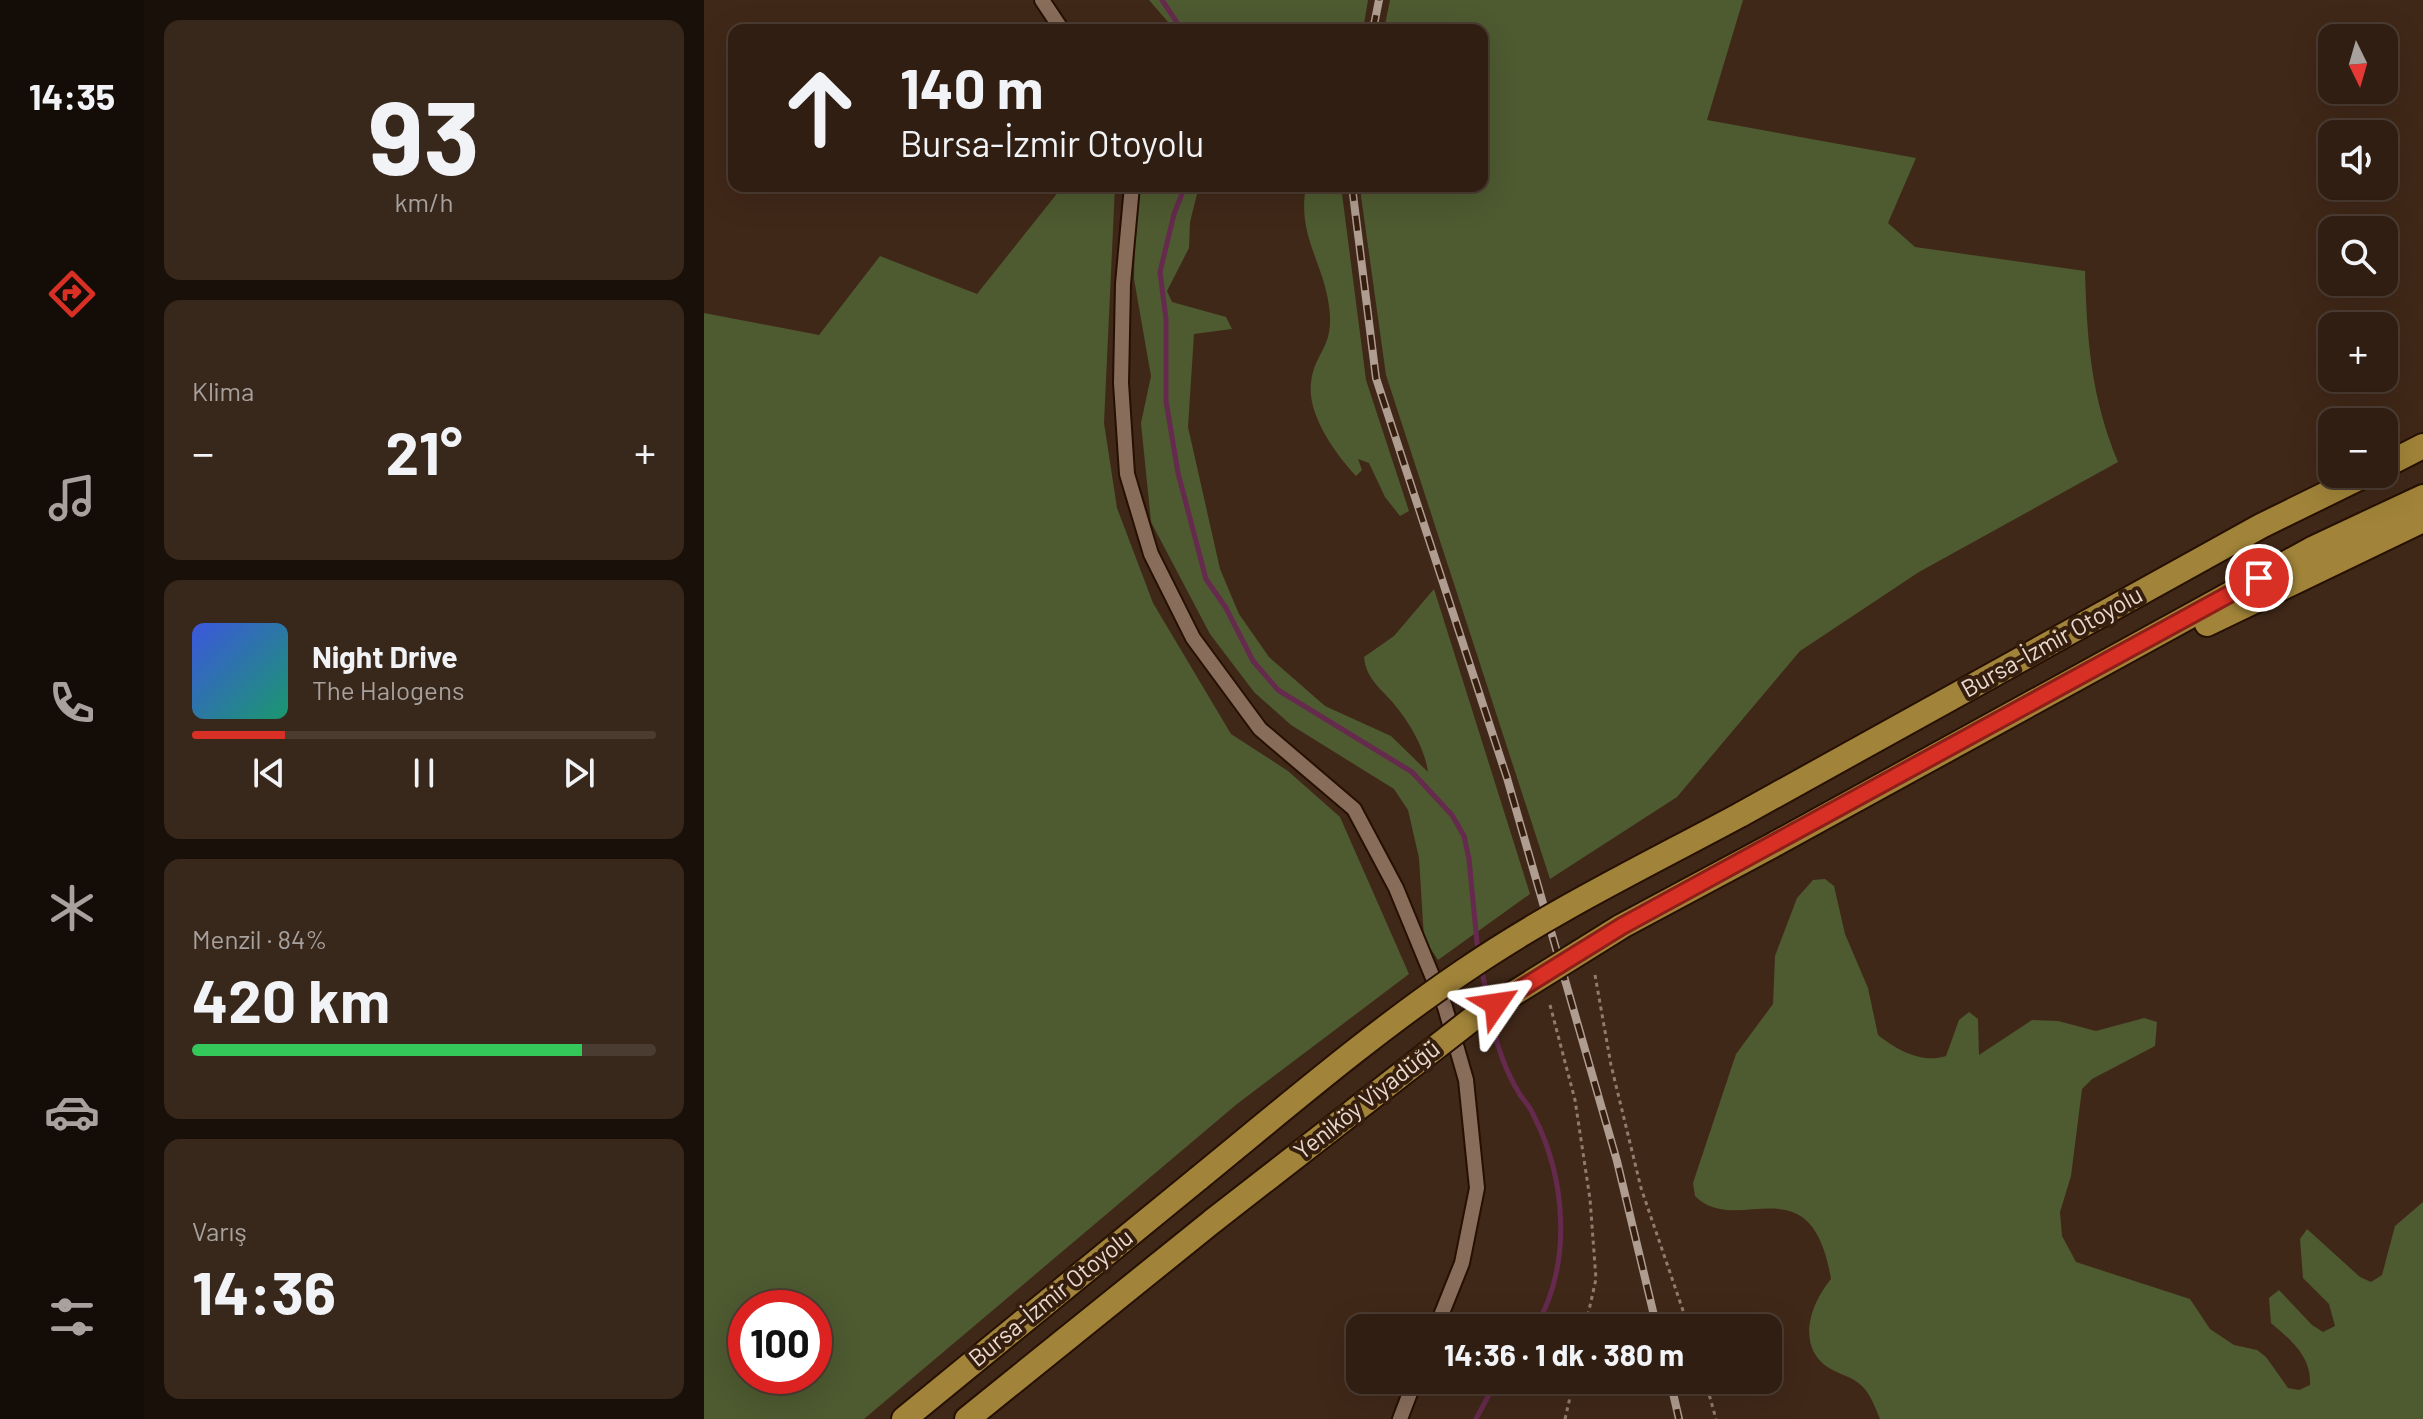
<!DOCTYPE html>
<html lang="tr">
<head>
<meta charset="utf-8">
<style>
	body { margin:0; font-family:Barlow,sans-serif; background:#38271b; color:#f1f3f6; height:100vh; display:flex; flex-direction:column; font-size:30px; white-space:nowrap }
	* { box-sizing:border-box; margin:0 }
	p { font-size:26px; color:#a8a29f }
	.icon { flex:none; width:44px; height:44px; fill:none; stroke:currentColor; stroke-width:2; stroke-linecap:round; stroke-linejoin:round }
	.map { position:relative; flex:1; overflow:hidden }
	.panel { display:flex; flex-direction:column; gap:20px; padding:20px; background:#1a100a; width:560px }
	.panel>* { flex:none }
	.banner { position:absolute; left:24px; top:24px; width:760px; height:168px; border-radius:16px; box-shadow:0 8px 32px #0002,0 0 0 2px #4b3c32; background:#301e12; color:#f1f3f6; overflow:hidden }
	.needle { width:52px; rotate:175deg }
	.controls { position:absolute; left:1614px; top:24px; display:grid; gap:16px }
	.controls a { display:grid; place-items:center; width:80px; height:80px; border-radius:16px; background:#301e12; box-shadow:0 8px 32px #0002,0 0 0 2px #4b3c32; font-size:40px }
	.speed { position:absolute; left:24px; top:1290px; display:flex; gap:16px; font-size:40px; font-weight:700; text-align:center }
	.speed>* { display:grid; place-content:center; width:104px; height:104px; border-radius:50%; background:#301e12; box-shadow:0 8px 32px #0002,0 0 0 2px #4b3c32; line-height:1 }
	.speed .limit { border:12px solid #d22; background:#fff; color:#111 }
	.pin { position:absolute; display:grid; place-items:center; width:68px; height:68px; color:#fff; margin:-34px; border:4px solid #fff; border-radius:50%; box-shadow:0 2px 8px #0007 }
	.me { position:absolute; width:88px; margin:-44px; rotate:58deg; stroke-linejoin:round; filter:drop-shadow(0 0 6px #0008) }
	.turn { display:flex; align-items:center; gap:28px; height:168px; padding:0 40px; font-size:36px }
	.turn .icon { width:104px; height:104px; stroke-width:2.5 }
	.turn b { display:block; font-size:56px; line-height:68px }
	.big { font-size:60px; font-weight:700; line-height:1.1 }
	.panel .tile { flex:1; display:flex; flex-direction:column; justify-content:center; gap:12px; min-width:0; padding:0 28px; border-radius:16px; background:#38271b }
	.panel .dial { align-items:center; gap:0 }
	.dial b { font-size:104px; line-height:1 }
	.song { display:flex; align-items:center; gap:24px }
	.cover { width:96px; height:96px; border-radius:12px; background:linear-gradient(135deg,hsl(230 70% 55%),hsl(160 70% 35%)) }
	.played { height:8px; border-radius:4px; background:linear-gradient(90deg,#d93025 20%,#4b3c32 20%) }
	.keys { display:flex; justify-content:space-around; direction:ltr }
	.heat { display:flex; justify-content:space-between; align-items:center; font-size:44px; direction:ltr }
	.charge { height:12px; border-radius:6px; background:linear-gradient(90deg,#34c759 84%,#4b3c32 0) }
	.trip { position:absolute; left:642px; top:1314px; width:436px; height:80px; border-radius:16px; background:#301e12; box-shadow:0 8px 32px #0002,0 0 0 2px #4b3c32; font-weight:700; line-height:80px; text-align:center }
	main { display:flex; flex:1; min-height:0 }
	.tab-bar { display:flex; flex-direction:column; width:144px; justify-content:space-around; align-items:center; background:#130c07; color:#a8a29f }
	.tab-bar .icon { width:56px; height:56px }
	.tab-bar .selected { color:#d93025 }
	.tab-bar b { font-size:36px; color:#f1f3f6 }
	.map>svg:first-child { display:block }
</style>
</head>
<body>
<main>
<nav class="tab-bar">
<b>14:35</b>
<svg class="icon selected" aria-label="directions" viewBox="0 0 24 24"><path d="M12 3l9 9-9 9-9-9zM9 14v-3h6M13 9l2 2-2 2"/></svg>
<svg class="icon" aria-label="music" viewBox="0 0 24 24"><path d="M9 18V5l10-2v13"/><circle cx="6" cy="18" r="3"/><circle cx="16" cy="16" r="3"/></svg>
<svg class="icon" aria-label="phone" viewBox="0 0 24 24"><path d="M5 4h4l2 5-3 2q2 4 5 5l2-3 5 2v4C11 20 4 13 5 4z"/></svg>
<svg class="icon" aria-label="climate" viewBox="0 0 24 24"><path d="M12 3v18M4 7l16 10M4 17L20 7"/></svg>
<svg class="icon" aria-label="car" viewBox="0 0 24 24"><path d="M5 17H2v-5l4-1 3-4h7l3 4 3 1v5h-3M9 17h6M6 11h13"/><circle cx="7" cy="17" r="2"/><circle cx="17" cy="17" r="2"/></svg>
<svg class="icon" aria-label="filters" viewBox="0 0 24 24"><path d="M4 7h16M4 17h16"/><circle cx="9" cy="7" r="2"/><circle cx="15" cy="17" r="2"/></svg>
</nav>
<section class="panel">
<div class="tile dial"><b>93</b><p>km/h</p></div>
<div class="tile"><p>Klima</p>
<div class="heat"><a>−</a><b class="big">21°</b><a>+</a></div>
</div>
<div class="tile">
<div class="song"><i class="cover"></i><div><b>Night Drive</b><p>The Halogens</p></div></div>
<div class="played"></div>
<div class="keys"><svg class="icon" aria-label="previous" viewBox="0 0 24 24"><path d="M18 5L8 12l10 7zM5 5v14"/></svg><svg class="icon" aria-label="pause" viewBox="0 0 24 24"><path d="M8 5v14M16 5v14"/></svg><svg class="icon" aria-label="next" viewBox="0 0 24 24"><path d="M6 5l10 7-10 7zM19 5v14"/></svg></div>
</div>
<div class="tile"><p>Menzil · 84%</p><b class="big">420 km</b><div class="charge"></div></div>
<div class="tile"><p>Varış</p><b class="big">14:36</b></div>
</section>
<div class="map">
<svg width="1719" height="1419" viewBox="0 0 1719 1419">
	<rect width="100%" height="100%" fill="#402818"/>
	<!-- green -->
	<g fill="#4e5a30" fill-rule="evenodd">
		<polygon points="445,0 664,0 659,30 471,30"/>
		<path d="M686 0H1039L1003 120 1212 158 1184 223 1211 247 1381 271C1383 341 1387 397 1414 462L1215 572 1096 651 973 797 846 879 682 375 657 196 658 186H778V30H680Z"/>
		<path d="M359 186H411L400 423 413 508 449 603 527 734 584 771 636 817 705 974 533 1104 160 1419H0V313L115 335 176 256 273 294ZM42 1308H110V1376H42Z"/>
		<path d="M432 186H495L486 222 485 248 463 291 468 302 522 317 528 329 490 334 484 427 516 569 535 614 565 657 621 706 687 736 724 772C721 750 708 727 694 709 681 691 662 681 660 657L690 636 730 589 826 894 734 960 720 939 715 858 704 810 690 789 587 725 550 692 506 634 447 522 437 423 447 376 430 279Z"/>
		<path d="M602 186H637L662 380 705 511 696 516 681 497 665 463 654 459 658 470 652 476C632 454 603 415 607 383 610 352 631 348 625 306 619 261 593 236 602 186Z"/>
		<path d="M1121 879 1130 886 1141 934 1164 988 1174 1035C1193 1050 1218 1064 1242 1056L1255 1020 1265 1012 1274 1019 1275 1055 1328 1020 1354 1021 1392 1031 1440 1018 1453 1022 1451 1046 1388 1079 1378 1089 1367 1176 1356 1212 1358 1236 1372 1262 1486 1299 1506 1329 1530 1345 1553 1350 1562 1357 1584 1388 1595 1390 1606 1385C1608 1357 1587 1340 1567 1323L1565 1298 1575 1290 1608 1325 1619 1332 1631 1326 1625 1304 1599 1278 1596 1239 1603 1229 1656 1277 1667 1282 1678 1275 1691 1226 1719 1202V1419H1176C1171 1407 1167 1395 1158 1386 1148 1376 1136 1375 1125 1368 1091 1346 1107 1303 1127 1279 1107 1159 1034 1239 991 1196L989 1183 1032 1054 1069 1004 1071 956 1093 898 1109 880Z"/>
	</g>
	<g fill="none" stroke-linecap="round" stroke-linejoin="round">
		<!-- stream -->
		<g stroke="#652a4d" stroke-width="5">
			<polyline points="458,0 478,30"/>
			<polyline points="481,186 470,214 456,272 462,319 462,401 474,473 502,579 522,608 549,661 574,690 708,772 748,815 760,836 765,859 774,953"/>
			<polyline points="777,967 784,1000"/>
			<path d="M788 1018C791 1042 802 1072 815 1093 819 1100 826 1106 829 1114 862 1178 869 1264 831 1328"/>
			<polyline points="772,1419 793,1380"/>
		</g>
		<!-- street casing -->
		<g stroke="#261002" stroke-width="18">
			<g id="street">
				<polyline points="338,0 358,30"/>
				<polyline points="428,186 419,284 417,383 423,474 447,554 489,638 556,729 650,809 692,888 741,1007 762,1080 773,1188 758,1263 732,1328"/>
				<polyline points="696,1419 711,1380"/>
			</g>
		</g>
		<!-- highway casing -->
		<g stroke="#261002" stroke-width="28">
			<g id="highway">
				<polyline points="1680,466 1719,446"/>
				<polyline points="1503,624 1719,520"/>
				<polyline points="1036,815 1557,526 1663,474"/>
				<polyline points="1071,844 1610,548 1719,497"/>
				<polyline points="200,1419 495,1178"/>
				<polyline points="263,1419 510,1220"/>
			</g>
		</g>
		<!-- path -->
		<g stroke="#907c6e" stroke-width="3" stroke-dasharray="4 4" stroke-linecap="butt">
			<polyline points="891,975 907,1065 937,1188 985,1328"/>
			<polyline points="846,1005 871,1100 886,1199 892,1279 881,1328"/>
			<polyline points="1001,1380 1012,1419"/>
			<polyline points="861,1419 870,1380"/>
		</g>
		<!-- street -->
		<use href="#street" stroke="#896d5b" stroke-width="14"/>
		<!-- highway -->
		<use href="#highway" stroke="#a18439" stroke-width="24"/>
		<!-- rail casing -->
		<g stroke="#b09d91" stroke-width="8">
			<g id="rail">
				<polyline points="669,30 675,0"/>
				<polyline points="648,186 672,378 803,778 913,1161 953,1328"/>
				<polyline points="966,1380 975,1419"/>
			</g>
		</g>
		<!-- rail -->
		<use href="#rail" stroke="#361e0e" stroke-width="5" stroke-dasharray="15" stroke-linecap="butt"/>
		<!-- highway-bridge casing -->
		<g stroke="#261002" stroke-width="28" stroke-linecap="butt">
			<g id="highway-bridge">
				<path d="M495 1178C582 1107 667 1034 760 971 846 912 943 865 1036 815"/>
				<polyline points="510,1220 767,1020 918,926 1071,844"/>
			</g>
		</g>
		<!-- highway-bridge -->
		<use href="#highway-bridge" stroke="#a18439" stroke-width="24"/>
	</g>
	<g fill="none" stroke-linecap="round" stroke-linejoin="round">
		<!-- route casing -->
		<g stroke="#8d1f18" stroke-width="20">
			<polyline id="route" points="792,1004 918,926 1555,578"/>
		</g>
		<!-- route -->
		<use href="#route" stroke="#d93025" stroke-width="14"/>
	</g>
	<g text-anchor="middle" stroke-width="8" stroke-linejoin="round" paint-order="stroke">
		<!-- street labels -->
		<g font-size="24" fill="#e9d9ce" stroke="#361e0e">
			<text transform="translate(1348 642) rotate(-29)" y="8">Bursa-İzmir Otoyolu</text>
			<text transform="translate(663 1100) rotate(-38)" y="8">Yeniköy Viyadüğü</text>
			<text transform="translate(347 1298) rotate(-39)" y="8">Bursa-İzmir Otoyolu</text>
		</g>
	</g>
</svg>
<div class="controls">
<a><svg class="needle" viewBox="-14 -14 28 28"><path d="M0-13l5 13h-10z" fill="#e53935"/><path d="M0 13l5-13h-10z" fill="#a8a29f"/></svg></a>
<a><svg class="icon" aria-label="sound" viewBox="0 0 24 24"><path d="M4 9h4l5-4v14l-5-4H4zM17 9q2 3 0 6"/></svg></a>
<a><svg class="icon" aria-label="search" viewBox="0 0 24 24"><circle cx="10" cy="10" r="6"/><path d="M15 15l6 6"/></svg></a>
<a>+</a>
<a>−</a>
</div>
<div class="speed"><div class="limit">100</div></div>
<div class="pin" style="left:1555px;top:578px;background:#d93025"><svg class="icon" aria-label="arrive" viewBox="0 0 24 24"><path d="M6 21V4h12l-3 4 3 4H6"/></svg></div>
<svg class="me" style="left:792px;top:1004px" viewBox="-20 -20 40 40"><path d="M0-17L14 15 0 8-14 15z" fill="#d93025" stroke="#fff" stroke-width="4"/></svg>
<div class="trip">14:36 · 1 dk · 380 m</div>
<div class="banner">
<div class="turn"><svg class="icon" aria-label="ahead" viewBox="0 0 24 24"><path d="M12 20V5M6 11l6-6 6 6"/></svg><div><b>140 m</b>Bursa-İzmir Otoyolu</div></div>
</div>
</div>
</main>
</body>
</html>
